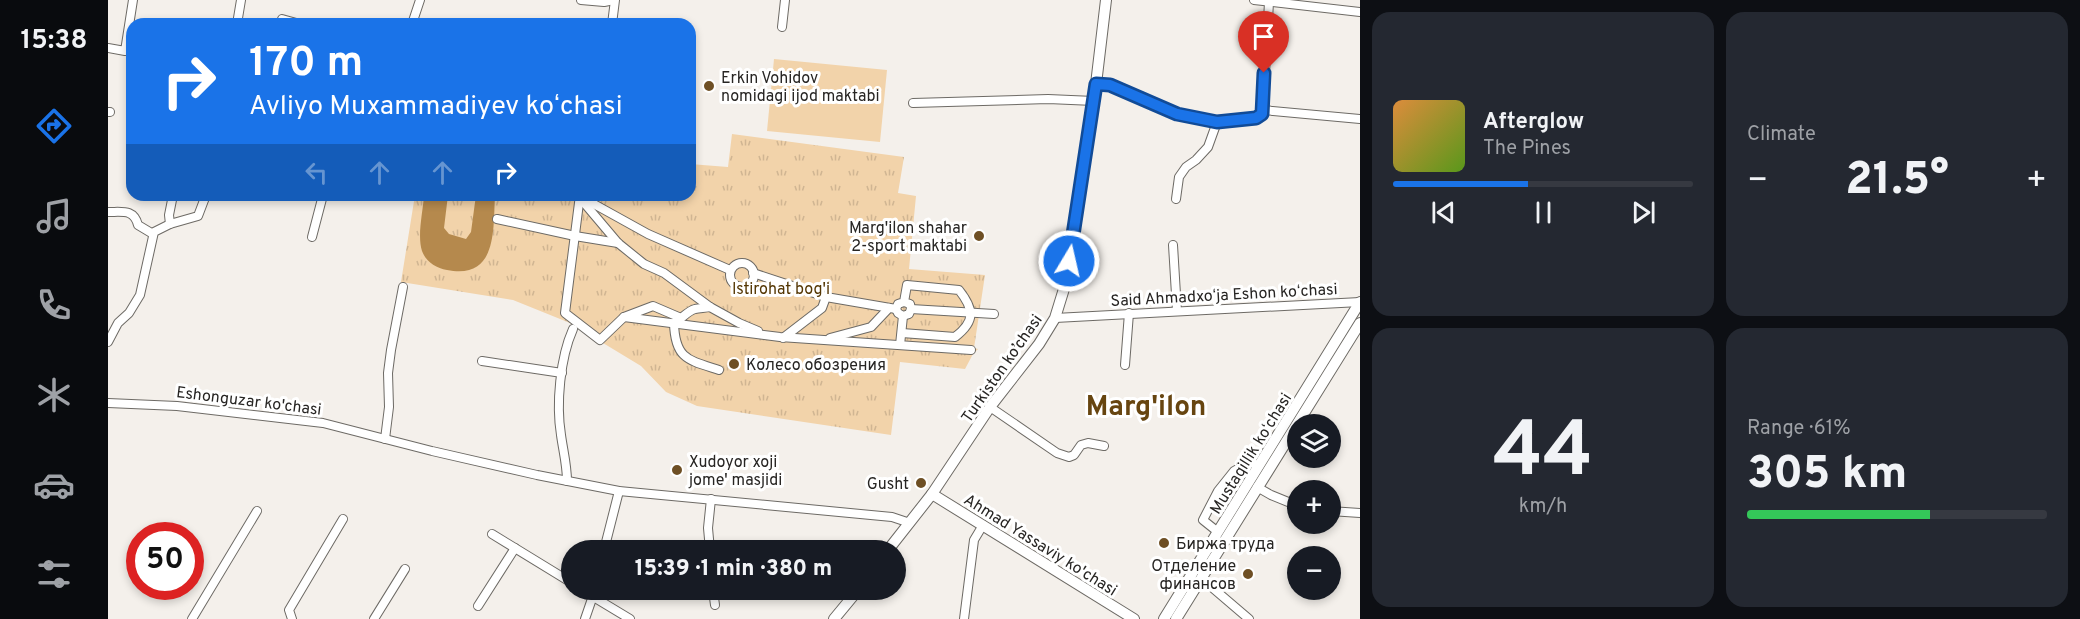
<!DOCTYPE html>
<html lang="en">
<head>
<meta charset="utf-8">
<style>
	body { margin:0; font-family:Overpass,sans-serif; background:#242831; color:#f1f3f6; height:100vh; display:flex; flex-direction:column; font-size:22px; white-space:nowrap }
	* { box-sizing:border-box; margin:0 }
	p { font-size:20px; color:#9ea1a6 }
	.icon { flex:none; width:33px; height:33px; fill:none; stroke:currentColor; stroke-width:2; stroke-linecap:round; stroke-linejoin:round }
	.map { position:relative; flex:1; overflow:hidden }
	.side { display:flex; flex-direction:column; gap:12px; padding:12px; background:#0d0f14; width:720px }
	.side>* { flex:none }
	.top-card { position:absolute; left:18px; top:18px; width:570px; height:183px; border-radius:18px; box-shadow:0 3px 9px #0003; background:#1a73e8; color:#fff; overflow:hidden }
	.controls { position:absolute; left:1179px; top:414px; display:grid; gap:12px }
	.controls a { display:grid; place-items:center; width:54px; height:54px; border-radius:50%; background:#171b24; box-shadow:0 3px 9px #0003; font-size:30px }
	.speed { position:absolute; left:18px; top:522px; display:flex; gap:12px; font-size:30px; font-weight:700; text-align:center }
	.speed>* { display:grid; place-content:center; width:78px; height:78px; border-radius:50%; background:#171b24; box-shadow:0 3px 9px #0003; line-height:1 }
	.speed .limit { border:9px solid #d22; background:#fff; color:#111 }
	.pin { position:absolute; display:grid; place-items:center; width:51px; height:51px; color:#fff; margin:-62px -26px; border-radius:50% 50% 50% 0; rotate:-45deg; box-shadow:0 0 6px #0007 }
	.pin .icon { rotate:45deg }
	.me { position:absolute; width:66px; margin:-33px; rotate:9deg; stroke-linejoin:round; filter:drop-shadow(0 0 4px #0008) }
	.turn { display:flex; align-items:center; gap:21px; height:126px; padding:0 24px; font-size:27px }
	.turn .icon { width:78px; height:78px; stroke-width:2.5 }
	.turn b { display:block; font-size:42px; line-height:51px }
	.lanes { display:flex; align-items:center; height:57px; padding:0 24px; background:#0003; justify-content:center; gap:30px; direction:ltr }
	.lanes .off { opacity:.35 }
	.big { font-size:45px; font-weight:800; line-height:1.1 }
	.side .card { flex:1; display:flex; flex-direction:column; justify-content:center; gap:9px; min-width:0; padding:0 21px; border-radius:18px; background:#242831 }
	.side .dial { align-items:center; gap:0 }
	.dial b { font-size:78px; line-height:1 }
	.song { display:flex; align-items:center; gap:18px }
	.cover { width:72px; height:72px; border-radius:9px; background:linear-gradient(135deg,hsl(30 70% 55%),hsl(90 70% 35%)) }
	.played { height:6px; border-radius:3px; background:linear-gradient(90deg,#1a73e8 45%,#363941 45%) }
	.keys { display:flex; justify-content:space-around; direction:ltr }
	.heat { display:flex; justify-content:space-between; align-items:center; font-size:33px; direction:ltr }
	.charge { height:9px; border-radius:4px; background:linear-gradient(90deg,#34c759 61%,#363941 0) }
	.side .tiles { flex:1; display:grid; gap:12px; grid-template-columns:repeat(2,1fr) }
	.trip { position:absolute; left:453px; top:540px; width:345px; height:60px; border-radius:30px; background:#171b24; box-shadow:0 3px 9px #0003; font-weight:800; line-height:60px; text-align:center }
	main { display:flex; flex:1; min-height:0 }
	.dock { display:flex; flex-direction:column; width:108px; justify-content:space-around; align-items:center; background:#090b0e; color:#9ea1a6 }
	.dock .icon { width:42px; height:42px }
	.dock .current { color:#1a73e8 }
	.dock b { font-size:27px; color:#f1f3f6 }
	.map>svg:first-child { display:block }
</style>
</head>
<body>
<main>
<nav class="dock">
<b>15:38</b>
<svg class="icon current" aria-label="directions" viewBox="0 0 24 24"><path d="M12 3l9 9-9 9-9-9zM9 14v-3h6M13 9l2 2-2 2"/></svg>
<svg class="icon" aria-label="music" viewBox="0 0 24 24"><path d="M9 18V5l10-2v13"/><circle cx="6" cy="18" r="3"/><circle cx="16" cy="16" r="3"/></svg>
<svg class="icon" aria-label="phone" viewBox="0 0 24 24"><path d="M5 4h4l2 5-3 2q2 4 5 5l2-3 5 2v4C11 20 4 13 5 4z"/></svg>
<svg class="icon" aria-label="climate" viewBox="0 0 24 24"><path d="M12 3v18M4 7l16 10M4 17L20 7"/></svg>
<svg class="icon" aria-label="car" viewBox="0 0 24 24"><path d="M5 17H2v-5l4-1 3-4h7l3 4 3 1v5h-3M9 17h6M6 11h13"/><circle cx="7" cy="17" r="2"/><circle cx="17" cy="17" r="2"/></svg>
<svg class="icon" aria-label="filters" viewBox="0 0 24 24"><path d="M4 7h16M4 17h16"/><circle cx="9" cy="7" r="2"/><circle cx="15" cy="17" r="2"/></svg>
</nav>
<div class="map">
<svg width="1252" height="619" viewBox="0 0 1252 619">
	<defs>
		<pattern id="park-tufts" width="24" height="20" patternUnits="userSpaceOnUse" patternTransform="scale(1.5)"><rect width="24" height="20" fill="#f2d3aa"/><path d="M3 7l-1-3M5 7V3M7 7l1-3M15 17l-1-3M17 17v-4M19 17l1-3" fill="none" stroke="#d0b592"/></pattern>
	</defs>
	<rect width="100%" height="100%" fill="#f4f0eb"/>
	<!-- green -->
	<polygon fill="#f2d3aa" points="666,59 779,70 772,142 659,131"/>
	<!-- park -->
	<polygon fill="url(#park-tufts)" points="624,134 796,157 790,193 808,196 801,269 877,275 866,348 870,349 865,354 857,369 792,362 783,435 589,406 558,392 533,366 462,323 405,300 293,282 307,195 582,195 582,164 620,167"/>
	<!-- water -->
	<path fill="#b5894d" d="M316 195H340L336 228 341 234 358 239 363 232 368 195H387C385 229 390 280 339 270 328 268 318 262 314 251 309 235 315 212 316 195Z"/>
	<g fill="none" stroke-linecap="round" stroke-linejoin="round">
		<!-- minor casing -->
		<g stroke="#6d6a65" stroke-width="10">
			<g id="minor">
				<polyline points="473,0 496,2 506,0"/>
				<polyline points="1146,0 1252,12"/>
				<polyline points="174,19 192,24"/>
				<polyline points="129,24 133,0"/>
				<polyline points="304,24 312,0"/>
				<polyline points="504,24 507,0"/>
				<polyline points="674,27 677,0"/>
				<polyline points="0,48 17,51 25,0"/>
				<path d="M988 84C1016 87 1040 103 1067 113 1087 121 1110 122 1131 120 1141 119 1151 120 1155 110L1252 119"/>
				<polyline points="805,103 940,99 986,101"/>
				<polyline points="1155,110 1161,2"/>
				<polyline points="0,112 2,112"/>
				<polyline points="472,195 457,313 492,340 516,317 545,306 573,318"/>
				<polyline points="475,198 540,234 622,270"/>
				<polyline points="477,199 477,204 510,243 536,264 556,273 602,307 631,323 650,331"/>
				<polyline points="1068,199 1071,177 1078,167 1088,160 1100,147 1109,122"/>
				<path d="M0 212C15 212 26 209 30 225L45 234"/>
				<polyline points="389,219 467,236 510,243"/>
				<polyline points="62,224 61,215 65,195"/>
				<polyline points="204,237 215,195"/>
				<polyline points="1065,245 1069,311"/>
				<circle cx="634" cy="275" r="12"/>
				<polyline points="645,273 718,297 788,309"/>
				<path d="M602 307C598 308 592 308 587 309 579 311 573 320 566 323 567 359 580 360 611 370"/>
				<polyline points="803,309 886,314"/>
				<polyline points="516,317 672,337 863,350"/>
				<polyline points="947,318 1252,302"/>
				<path d="M794 333 847 337C868 321 866 309 851 290L799 285 796 302 790 304 788 309 790 313 795 316 801 314 803 309 802 304 796 302"/>
				<polyline points="675,338 714,308 718,297"/>
				<polyline points="722,338 763,327 781,308"/>
				<polyline points="0,342 10,323 21,313 32,295 46,232 62,224 90,216 98,195"/>
				<polyline points="792,345 795,316"/>
				<polyline points="374,361 454,373"/>
				<polyline points="1017,365 1021,313"/>
				<polyline points="0,403 69,406 215,423 324,451 429,475 511,491 784,517 802,523"/>
				<polyline points="882,407 949,453 961,457 966,455 973,445 980,443 996,446"/>
				<polyline points="277,439 281,407 280,373 283,350 295,287"/>
				<path d="M459 481C459 465 455 450 453 435 448 404 452 358 465 329"/>
				<polyline points="1149,487 1163,495 1190,506"/>
				<polyline points="1222,511 1252,513"/>
				<polyline points="1110,532 1095,520 1110,491 1126,471 1142,462 1151,466"/>
				<polyline points="384,534 464,583"/>
				<polyline points="496,550 511,491"/>
				<polyline points="602,550 600,528 603,499"/>
				<polyline points="1093,578 1141,619"/>
				<polyline points="474,590 522,619"/>
				<polyline points="605,590 607,605"/>
				<polyline points="370,606 407,548"/>
				<polyline points="84,619 149,511"/>
				<polyline points="184,619 181,610 235,519"/>
				<polyline points="266,619 297,569"/>
				<polyline points="477,619 487,590"/>
				<polyline points="856,619 866,540 875,525"/>
			</g>
		</g>
		<!-- major casing -->
		<g stroke="#6d6a65" stroke-width="12">
			<g id="major">
				<polyline points="824,494 1026,619"/>
				<polyline points="780,550 824,494 882,407 931,344 947,318 959,279 986,101 998,0"/>
				<polyline points="726,619 750,590"/>
				<polyline points="1056,619 1252,302"/>
				<polyline points="1068,619 1252,323"/>
			</g>
		</g>
		<!-- minor -->
		<use href="#minor" stroke="#fff" stroke-width="8"/>
		<!-- major -->
		<use href="#major" stroke="#fff" stroke-width="10"/>
	</g>
	<g fill="none" stroke-linecap="round" stroke-linejoin="round">
		<!-- route casing -->
		<g stroke="#114b97" stroke-width="15">
			<polyline id="route" points="961,261 988,84 1002,85 1069,114 1109,122 1148,118 1154,114 1156,73"/>
		</g>
		<!-- route -->
		<use href="#route" stroke="#1a73e8" stroke-width="10"/>
	</g>
	<!-- markers -->
	<g fill="#6e4f24" stroke="#fff" stroke-width="2">
		<circle cx="601" cy="86" r="6"/>
		<circle cx="871" cy="236" r="6"/>
		<circle cx="626" cy="364" r="6"/>
		<circle cx="569" cy="470" r="6"/>
		<circle cx="813" cy="483" r="6"/>
		<circle cx="1056" cy="543" r="6"/>
		<circle cx="1140" cy="574" r="6"/>
	</g>
	<g text-anchor="middle" stroke-width="6" stroke-linejoin="round" paint-order="stroke">
		<!-- poi labels -->
		<g font-size="16" fill="#272523" stroke="#fff" text-anchor="start">
			<text x="613" y="83">Erkin Vohidov<tspan x="613" dy="18">nomidagi ijod maktabi</tspan></text>
			<text x="859" y="233" text-anchor="end">Marg'ilon shahar<tspan x="859" dy="18">2-sport maktabi</tspan></text>
			<text x="638" y="370">Колесо обозрения</text>
			<text x="581" y="467">Xudoyor xoji<tspan x="581" dy="18">jome' masjidi</tspan></text>
			<text x="801" y="489" text-anchor="end">Gusht</text>
			<text x="1068" y="549">Биржа труда</text>
			<text x="1128" y="571" text-anchor="end">Отделение<tspan x="1128" dy="18">финансов</tspan></text>
		</g>
		<!-- park labels -->
		<g font-size="16" fill="#543603" stroke="#fff">
			<text x="673" y="294">Istirohat bog'i</text>
		</g>
		<!-- street labels -->
		<g font-size="16" fill="#272523" stroke="#fff">
			<text transform="translate(1116 294) rotate(-3)" y="6">Said Ahmadxoʻja Eshon koʻchasi</text>
			<text transform="translate(893 368) rotate(-55)" y="6">Turkiston ko’chasi</text>
			<text transform="translate(141 400) rotate(7)" y="6">Eshonguzar ko'chasi</text>
			<text transform="translate(1142 453) rotate(-58)" y="6">Mustaqillik koʻchasi</text>
			<text transform="translate(933 544) rotate(32)" y="6">Ahmad Yassaviy ko'chasi</text>
		</g>
		<!-- town labels -->
		<g font-size="28" font-weight="bold" fill="#674510" stroke="#fff">
			<text x="1038" y="415">Marg'ilon</text>
		</g>
	</g>
</svg>
<div class="controls">
<a><svg class="icon" aria-label="layers" viewBox="0 0 24 24"><path d="M12 4l9 5-9 5-9-5zM3 14l9 5 9-5"/></svg></a>
<a>+</a>
<a>−</a>
</div>
<div class="speed"><div class="limit">50</div></div>
<div class="pin" style="left:1156px;top:73px;background:#d93025"><svg class="icon" aria-label="arrive" viewBox="0 0 24 24"><path d="M6 21V4h12l-3 4 3 4H6"/></svg></div>
<svg class="me" style="left:961px;top:261px" viewBox="-20 -20 40 40"><circle r="17" fill="#1a73e8" stroke="#fff" stroke-width="3"/><path d="M0-11L8 9 0 5-8 9z" fill="#fff"/></svg>
<div class="trip">15:39 · 1 min · 380 m</div>
<div class="top-card">
<div class="turn"><svg class="icon" aria-label="right" viewBox="0 0 24 24"><path d="M7 20v-9h11M14 6l5 5-5 5"/></svg><div><b>170 m</b>Avliyo Muxammadiyev koʻchasi</div></div>
<div class="lanes"><svg class="icon off" aria-label="left" viewBox="0 0 24 24"><path d="M17 20v-9H6M10 6l-5 5 5 5"/></svg><svg class="icon off" aria-label="ahead" viewBox="0 0 24 24"><path d="M12 20V5M6 11l6-6 6 6"/></svg><svg class="icon off" aria-label="ahead" viewBox="0 0 24 24"><path d="M12 20V5M6 11l6-6 6 6"/></svg><svg class="icon" aria-label="right" viewBox="0 0 24 24"><path d="M7 20v-9h11M14 6l5 5-5 5"/></svg></div>
</div>
</div>
<section class="side">
<div class="tiles">
<div class="card">
<div class="song"><i class="cover"></i><div><b>Afterglow</b><p>The Pines</p></div></div>
<div class="played"></div>
<div class="keys"><svg class="icon" aria-label="previous" viewBox="0 0 24 24"><path d="M18 5L8 12l10 7zM5 5v14"/></svg><svg class="icon" aria-label="pause" viewBox="0 0 24 24"><path d="M8 5v14M16 5v14"/></svg><svg class="icon" aria-label="next" viewBox="0 0 24 24"><path d="M6 5l10 7-10 7zM19 5v14"/></svg></div>
</div>
<div class="card"><p>Climate</p>
<div class="heat"><a>−</a><b class="big">21.5°</b><a>+</a></div>
</div>
<div class="card dial"><b>44</b><p>km/h</p></div>
<div class="card"><p>Range · 61%</p><b class="big">305 km</b><div class="charge"></div></div>
</div>
</section>
</main>
</body>
</html>
